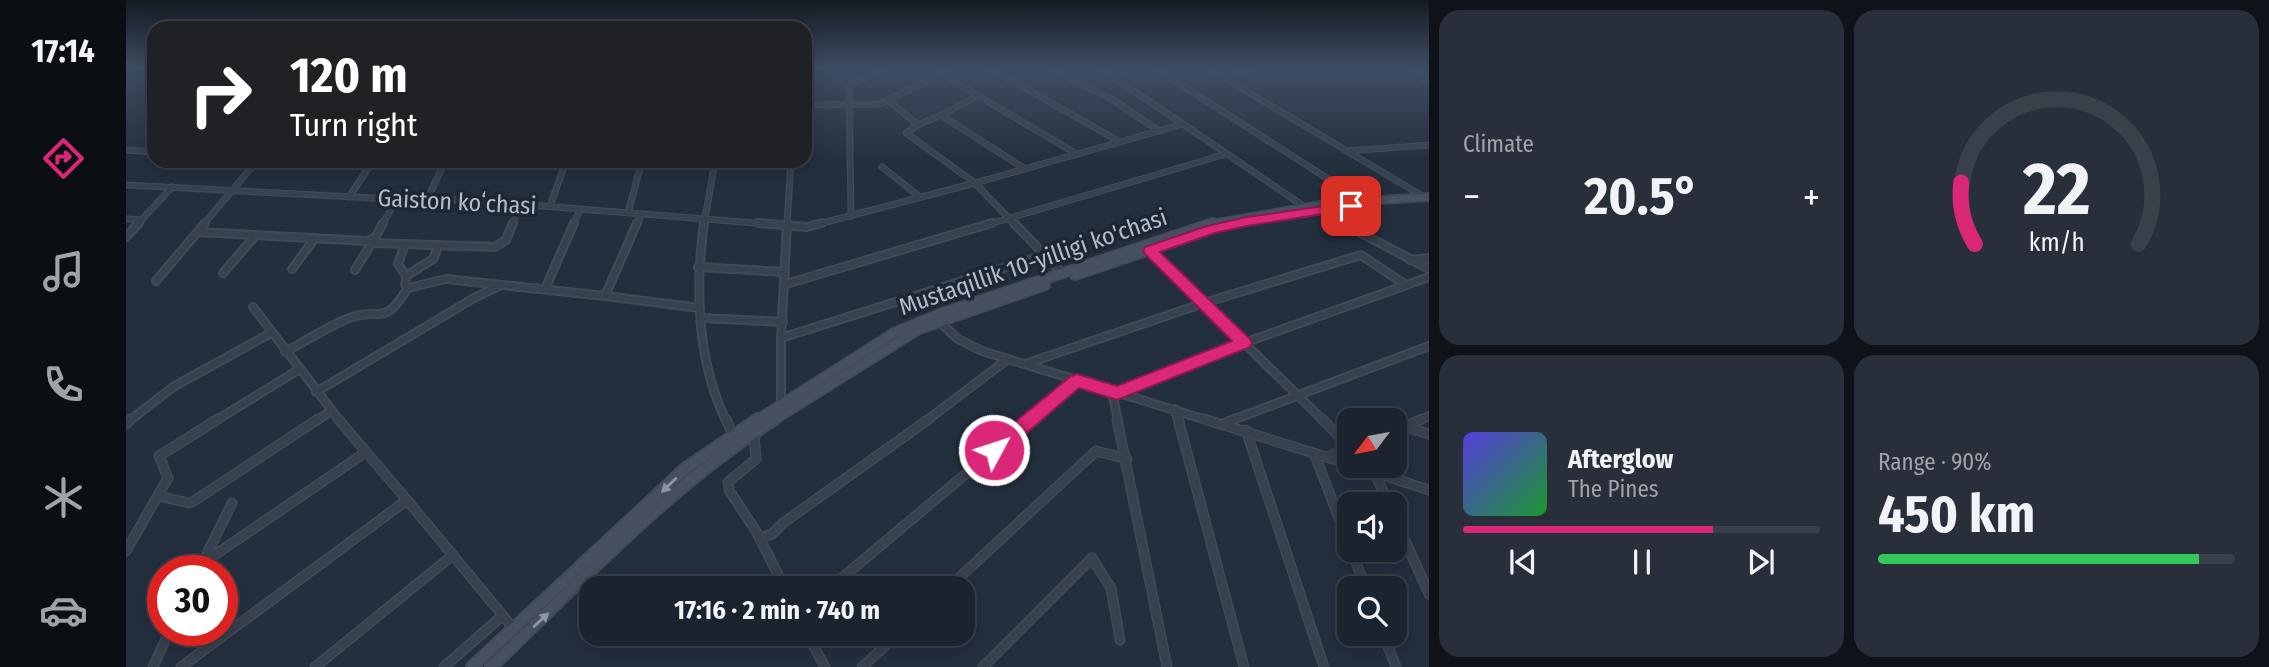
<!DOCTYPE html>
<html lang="en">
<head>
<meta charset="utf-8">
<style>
	body { margin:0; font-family:"Fira Sans Condensed",sans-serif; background:#282f3a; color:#f1f3f6; height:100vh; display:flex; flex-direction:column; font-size:26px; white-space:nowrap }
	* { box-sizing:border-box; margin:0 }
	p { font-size:23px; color:#a0a4aa }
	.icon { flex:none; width:38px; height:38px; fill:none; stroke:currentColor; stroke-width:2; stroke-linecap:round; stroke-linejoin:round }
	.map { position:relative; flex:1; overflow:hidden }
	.details { display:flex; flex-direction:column; gap:10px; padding:10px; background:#0f1319; width:840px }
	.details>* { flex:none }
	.banner { position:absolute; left:21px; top:21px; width:665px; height:147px; border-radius:21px; box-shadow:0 4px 18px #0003,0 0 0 2px #39404a; background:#202124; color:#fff; overflow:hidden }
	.needle { width:46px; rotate:238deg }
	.buttons { position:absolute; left:1211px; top:408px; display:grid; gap:14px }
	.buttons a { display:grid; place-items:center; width:70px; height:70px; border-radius:14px; background:#1b232e; box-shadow:0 4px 18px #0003,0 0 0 2px #39404a; font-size:35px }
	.speed { position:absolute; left:21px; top:555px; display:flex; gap:14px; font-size:35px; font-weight:700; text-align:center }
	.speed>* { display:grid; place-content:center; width:91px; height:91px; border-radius:50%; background:#1b232e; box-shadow:0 4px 18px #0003,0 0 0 2px #39404a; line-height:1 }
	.speed .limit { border:10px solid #d22; background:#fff; color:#111 }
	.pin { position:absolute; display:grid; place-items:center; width:60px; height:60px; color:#fff; margin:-30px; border-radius:14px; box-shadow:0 4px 10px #0006 }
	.me { position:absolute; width:77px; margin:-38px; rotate:50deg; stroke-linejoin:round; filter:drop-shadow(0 0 5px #0008) }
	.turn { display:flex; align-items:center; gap:24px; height:147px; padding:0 28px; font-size:32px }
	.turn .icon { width:91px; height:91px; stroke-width:2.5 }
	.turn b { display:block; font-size:49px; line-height:60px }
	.big { font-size:52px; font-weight:700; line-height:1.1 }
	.details .tile { flex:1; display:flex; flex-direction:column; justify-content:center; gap:10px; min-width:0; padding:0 24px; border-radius:21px; background:#282f3a }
	.details .dial { align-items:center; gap:0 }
	.dial svg { height:182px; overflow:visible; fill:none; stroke:#39404a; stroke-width:7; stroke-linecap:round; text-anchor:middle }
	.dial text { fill:#f1f3f6; stroke:none }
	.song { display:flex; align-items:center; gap:21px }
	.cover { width:84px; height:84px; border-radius:10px; background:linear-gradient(135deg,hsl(250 70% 55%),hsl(130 70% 35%)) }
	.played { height:7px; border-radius:4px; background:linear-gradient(90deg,#db2777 70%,#39404a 70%) }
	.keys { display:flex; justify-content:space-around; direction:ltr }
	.heat { display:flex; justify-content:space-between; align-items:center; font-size:38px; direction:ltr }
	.charge { height:10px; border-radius:5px; background:linear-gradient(90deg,#34c759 90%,#39404a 0) }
	.details .tiles { flex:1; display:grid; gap:10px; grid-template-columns:repeat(2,1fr) }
	.trip { position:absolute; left:453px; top:576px; width:396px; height:70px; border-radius:21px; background:#1b232e; box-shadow:0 4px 18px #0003,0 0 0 2px #39404a; font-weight:700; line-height:70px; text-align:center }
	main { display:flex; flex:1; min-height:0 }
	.tabs { display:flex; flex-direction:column; width:126px; justify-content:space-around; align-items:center; background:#0b0e12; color:#a0a4aa }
	.tabs .icon { width:49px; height:49px }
	.tabs .selected { color:#db2777 }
	.tabs b { font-size:32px; color:#f1f3f6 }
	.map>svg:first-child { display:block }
</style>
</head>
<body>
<main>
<nav class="tabs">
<b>17:14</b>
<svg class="icon selected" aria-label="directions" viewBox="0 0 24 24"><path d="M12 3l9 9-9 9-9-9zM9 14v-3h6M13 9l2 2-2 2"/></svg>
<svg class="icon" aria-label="music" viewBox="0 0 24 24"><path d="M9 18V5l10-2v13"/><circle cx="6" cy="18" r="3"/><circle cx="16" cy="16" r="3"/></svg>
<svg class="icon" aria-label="phone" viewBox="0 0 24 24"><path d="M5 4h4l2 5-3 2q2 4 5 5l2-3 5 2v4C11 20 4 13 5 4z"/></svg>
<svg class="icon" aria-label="climate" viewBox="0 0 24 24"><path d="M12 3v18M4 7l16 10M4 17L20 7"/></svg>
<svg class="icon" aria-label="car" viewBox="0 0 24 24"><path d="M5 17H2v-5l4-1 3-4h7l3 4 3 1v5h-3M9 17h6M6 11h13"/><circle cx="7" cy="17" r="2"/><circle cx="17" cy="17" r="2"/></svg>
</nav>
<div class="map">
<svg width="1303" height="667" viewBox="0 0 1303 667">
	<rect width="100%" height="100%" fill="#242f3e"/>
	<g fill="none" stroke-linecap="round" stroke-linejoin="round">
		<!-- minor-far2 casing -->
		<g stroke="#414a57" stroke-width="7">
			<g id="minor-far2">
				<polyline points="864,68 994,142 1057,124 1179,207"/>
				<polyline points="924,68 989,101 1033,131"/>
				<polyline points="973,68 1057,124"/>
				<polyline points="1029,68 1235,200"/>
				<polyline points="1082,68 1298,197"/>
				<polyline points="1288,68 1302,84"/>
				<polyline points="815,74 951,154"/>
				<polyline points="1099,79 1127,68"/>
				<polyline points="852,96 815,115 899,169"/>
				<polyline points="762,100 792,125 815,115"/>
				<polyline points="679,105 754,104 827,68"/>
				<polyline points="792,125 780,133 849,183 994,142"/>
				<polyline points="0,150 28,152"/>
				<polyline points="1221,151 1303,145"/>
				<polyline points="756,167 794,197"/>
				<polyline points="0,185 285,200 340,200 654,225"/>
				<polyline points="223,197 247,161"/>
				<polyline points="301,200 319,161"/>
				<polyline points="424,206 440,161"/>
				<polyline points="1196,209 1219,225"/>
				<polyline points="502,213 516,161"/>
				<polyline points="725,216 723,85 761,68"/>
				<polyline points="0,219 15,220"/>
				<polyline points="11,225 46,187"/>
				<polyline points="77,225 131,161"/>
				<polyline points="256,225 271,199"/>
				<polyline points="386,225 395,203"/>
				<polyline points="447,225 454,209"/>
				<polyline points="511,225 515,215"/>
				<polyline points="578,225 589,161"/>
				<polyline points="661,225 665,161"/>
				<polyline points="689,225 849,183 889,225"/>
				<polyline points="860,225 1100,154"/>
			</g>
		</g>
		<!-- minor-far1 casing -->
		<g stroke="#414a57" stroke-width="10">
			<g id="minor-far1">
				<path d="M578 223C569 289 571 360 600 421"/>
				<polyline points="632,223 681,227 696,223"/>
				<polyline points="888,223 936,273"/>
				<polyline points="1216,223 1303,269"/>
				<polyline points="72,232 241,241 249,238 257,223"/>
				<polyline points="0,237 13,223"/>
				<polyline points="246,243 369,247 380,240 387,223"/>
				<polyline points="279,244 272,264 280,276"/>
				<polyline points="1024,251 1198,421"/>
				<polyline points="1284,260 1303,258"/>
				<polyline points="572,267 659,272"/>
				<polyline points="166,269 189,238"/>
				<polyline points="229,270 246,242"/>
				<polyline points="97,273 130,235"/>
				<polyline points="30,281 79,223"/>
				<polyline points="660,284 866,223"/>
				<polyline points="282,288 279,285 280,276 307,259 313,245"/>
				<polyline points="419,289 448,223"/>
				<polyline points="479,296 574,308"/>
				<polyline points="127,307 214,421"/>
				<polyline points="575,318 657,322"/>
				<polyline points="814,322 832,339 856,351 1084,421"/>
				<polyline points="655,338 919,255"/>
				<path d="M159 352C180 341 201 327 223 318 255 306 256 329 282 288L320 279 479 296 511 223"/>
				<polyline points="899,364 1078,303 1235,255 1280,285"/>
				<polyline points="190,392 348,298 373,286"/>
				<polyline points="986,392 992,421"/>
				<polyline points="991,393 1118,343 1303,277"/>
				<polyline points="655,404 655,338 661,223"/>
				<polyline points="1049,409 1052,421"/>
				<polyline points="3,421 47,387 145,333"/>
				<polyline points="89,421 172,370"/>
				<polyline points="190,421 205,411"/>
				<polyline points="800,421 882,359"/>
				<polyline points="903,421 951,381"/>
				<polyline points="1104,421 1303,346"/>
				<polyline points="1292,421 1303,416"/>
			</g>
		</g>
		<!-- minor casing -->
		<g stroke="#414a57" stroke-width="11">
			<g id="minor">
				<polyline points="600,419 609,439"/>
				<polyline points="991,419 1041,667"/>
				<polyline points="1052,419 1118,667"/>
				<polyline points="1078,419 1223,464"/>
				<polyline points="1196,419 1223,446"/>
				<polyline points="1099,423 1109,419"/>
				<polyline points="0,424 5,419"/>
				<polyline points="1279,427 1303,434"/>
				<polyline points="1120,430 1198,667"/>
				<polyline points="1269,431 1296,419"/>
				<polyline points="628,434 630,459 602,482 603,490 630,531 659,588"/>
				<polyline points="1188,453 1223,544"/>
				<polyline points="1200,457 1223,448"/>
				<polyline points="1228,466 1303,490"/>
				<polyline points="1248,472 1263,504"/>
				<polyline points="32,496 63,503 68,501 192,419"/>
				<polyline points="281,500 388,629"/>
				<polyline points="1269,518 1303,594"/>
				<polyline points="634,538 646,534 657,523 803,419"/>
				<polyline points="1225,550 1240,588"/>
				<polyline points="0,551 42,478 33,456 92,419"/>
				<polyline points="77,563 240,452"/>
				<polyline points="73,570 106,503"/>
				<polyline points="704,588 905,419"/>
				<polyline points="822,588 970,451 1001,459"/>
				<polyline points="681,634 699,667"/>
				<polyline points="1257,634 1270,667"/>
				<polyline points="27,667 44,630"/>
				<polyline points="55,667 281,500 212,419"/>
				<polyline points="189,667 327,555"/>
				<polyline points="318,667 376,616"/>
				<polyline points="736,667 772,634"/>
				<polyline points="857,667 966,558 985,588 994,640"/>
			</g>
		</g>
		<!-- secondary-far2 casing -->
		<g stroke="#414a57" stroke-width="10">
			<polyline id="secondary-far2" points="1081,225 1206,203 1303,197"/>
		</g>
		<!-- secondary-far1 casing -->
		<g stroke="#414a57" stroke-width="12">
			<g id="secondary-far1">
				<polyline points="949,275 1062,237"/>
				<polyline points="630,421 768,333 814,314 1087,223"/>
				<polyline points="646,421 793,329 919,285"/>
			</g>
		</g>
		<!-- secondary casing -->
		<g stroke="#414a57" stroke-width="14">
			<g id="secondary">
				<polyline points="346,667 560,468 632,419"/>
				<path d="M365 667C456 581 543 486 649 419"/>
			</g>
		</g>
		<!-- minor-far2 -->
		<use href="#minor-far2" stroke="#38414e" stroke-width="4.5"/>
		<!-- minor-far1 -->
		<use href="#minor-far1" stroke="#38414e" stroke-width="6"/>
		<!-- minor -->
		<use href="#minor" stroke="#38414e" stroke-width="8"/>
		<!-- secondary-far2 -->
		<use href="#secondary-far2" stroke="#465061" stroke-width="7"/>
		<!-- secondary-far1 -->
		<use href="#secondary-far1" stroke="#465061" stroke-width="9"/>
		<!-- secondary -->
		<use href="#secondary" stroke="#465061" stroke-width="10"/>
	</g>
	<!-- one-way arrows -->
	<defs><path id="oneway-solid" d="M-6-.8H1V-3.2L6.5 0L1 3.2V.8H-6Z" transform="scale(1.75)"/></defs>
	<g fill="#8e96a5">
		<use href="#oneway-solid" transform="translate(543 485) rotate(136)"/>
		<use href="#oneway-solid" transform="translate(415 620) rotate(-43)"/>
	</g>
	<!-- sky -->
	<linearGradient id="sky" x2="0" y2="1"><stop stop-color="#141a22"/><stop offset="0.42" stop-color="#3f4d63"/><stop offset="1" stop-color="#3f4d63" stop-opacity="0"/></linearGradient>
	<rect width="1303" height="161" fill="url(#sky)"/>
	<!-- route -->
	<polygon fill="#db2777" stroke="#8e194d" stroke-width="2" points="1225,202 1231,206 1229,209 1121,226 1089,233 1034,252 1124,339 1126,343 1124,347 991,400 953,388 875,455 868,458 862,455 859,450 862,444 945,376 951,374 991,386 1106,341 1019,254 1017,251 1019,247 1081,226 1121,217"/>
	<g text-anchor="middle" stroke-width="7" stroke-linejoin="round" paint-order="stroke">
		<!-- street labels -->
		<g font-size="24" fill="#b4bcc9" stroke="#1d2633">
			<text transform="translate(331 202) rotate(3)" y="8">Gaiston koʻchasi</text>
			<text transform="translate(907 262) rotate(-19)" y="8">Mustaqillik 10-yilligi ko'chasi</text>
		</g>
	</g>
</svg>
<div class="buttons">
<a><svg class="needle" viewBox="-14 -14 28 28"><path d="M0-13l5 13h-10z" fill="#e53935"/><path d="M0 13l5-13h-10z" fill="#a0a4aa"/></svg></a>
<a><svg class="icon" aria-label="sound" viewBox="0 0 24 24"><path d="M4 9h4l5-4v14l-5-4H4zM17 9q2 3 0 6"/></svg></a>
<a><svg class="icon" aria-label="search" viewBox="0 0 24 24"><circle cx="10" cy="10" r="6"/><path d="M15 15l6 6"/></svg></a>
</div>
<div class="speed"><div class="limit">30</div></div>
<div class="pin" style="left:1225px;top:206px;background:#d93025"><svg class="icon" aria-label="arrive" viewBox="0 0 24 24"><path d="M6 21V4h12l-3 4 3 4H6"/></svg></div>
<svg class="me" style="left:868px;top:450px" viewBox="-20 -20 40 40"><circle r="17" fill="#db2777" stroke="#fff" stroke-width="3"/><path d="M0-11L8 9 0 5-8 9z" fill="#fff"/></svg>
<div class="trip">17:16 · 2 min · 740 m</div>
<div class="banner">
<div class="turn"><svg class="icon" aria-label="right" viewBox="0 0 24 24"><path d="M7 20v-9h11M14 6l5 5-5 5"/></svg><div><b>120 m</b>Turn right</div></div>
</div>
</div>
<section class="details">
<div class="tiles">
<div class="tile"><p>Climate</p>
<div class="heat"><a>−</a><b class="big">20.5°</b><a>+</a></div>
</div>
<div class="tile dial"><svg viewBox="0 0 100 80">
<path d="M14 69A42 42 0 1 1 86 69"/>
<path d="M14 69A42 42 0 0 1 8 42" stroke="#db2777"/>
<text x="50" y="56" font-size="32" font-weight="700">22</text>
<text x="50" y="72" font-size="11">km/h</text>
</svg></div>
<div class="tile">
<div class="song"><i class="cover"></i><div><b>Afterglow</b><p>The Pines</p></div></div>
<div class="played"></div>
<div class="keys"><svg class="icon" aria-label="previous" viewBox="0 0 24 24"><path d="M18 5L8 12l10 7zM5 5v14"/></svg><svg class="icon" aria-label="pause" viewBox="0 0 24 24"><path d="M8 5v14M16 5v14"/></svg><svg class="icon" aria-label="next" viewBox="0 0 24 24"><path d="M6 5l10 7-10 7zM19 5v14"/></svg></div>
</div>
<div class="tile"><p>Range · 90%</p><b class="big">450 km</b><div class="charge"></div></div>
</div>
</section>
</main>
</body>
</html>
